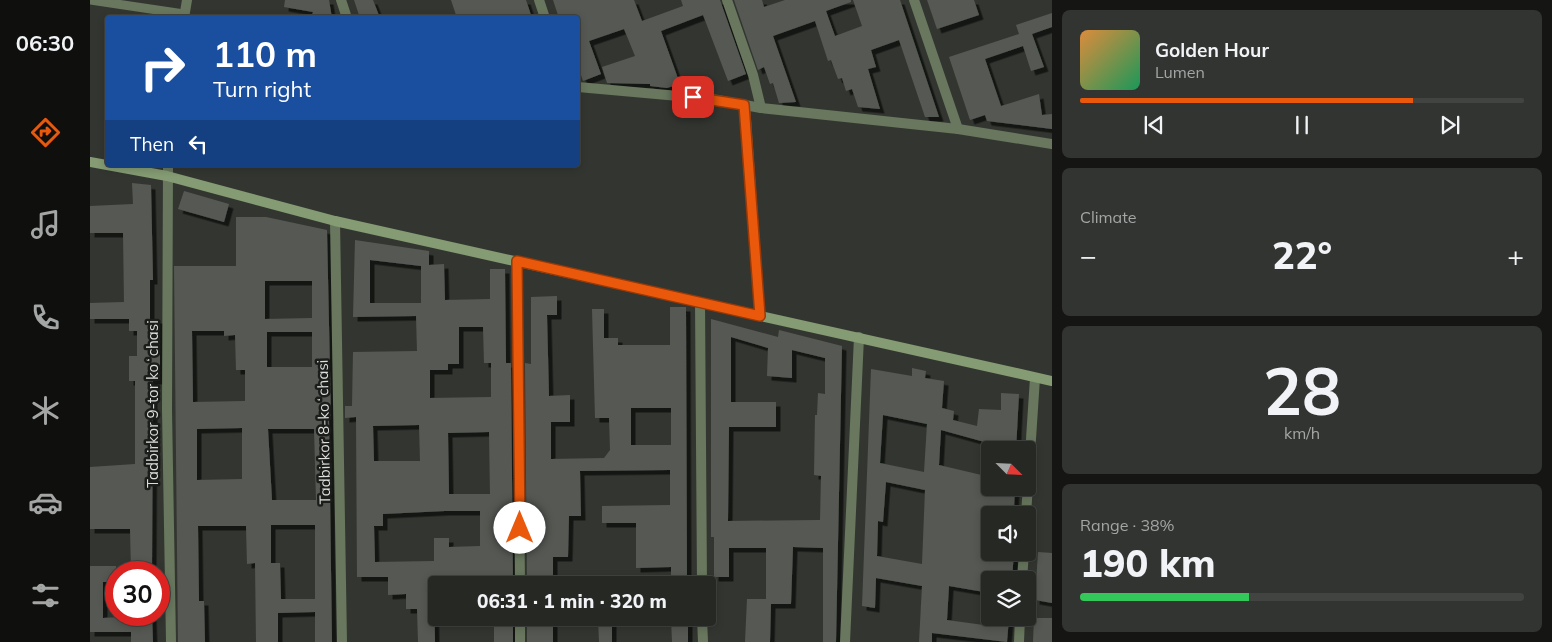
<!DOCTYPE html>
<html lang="en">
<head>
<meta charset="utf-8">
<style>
	body { margin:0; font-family:Mulish,sans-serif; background:#323431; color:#f1f3f6; height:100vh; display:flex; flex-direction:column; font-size:19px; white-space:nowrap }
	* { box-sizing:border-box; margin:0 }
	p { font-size:16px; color:#a4a6a6 }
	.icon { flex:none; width:28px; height:28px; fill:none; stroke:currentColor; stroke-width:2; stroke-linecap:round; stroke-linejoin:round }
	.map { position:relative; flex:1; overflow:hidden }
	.sheet { display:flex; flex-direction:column; gap:10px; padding:10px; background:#151614; width:500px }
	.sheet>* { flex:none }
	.guide { position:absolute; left:15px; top:15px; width:475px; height:152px; border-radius:5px; box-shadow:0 2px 8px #0003,0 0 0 1px #424441; background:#1a4fa0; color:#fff; overflow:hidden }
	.needle { width:32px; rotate:114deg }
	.fabs { position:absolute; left:891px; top:441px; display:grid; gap:10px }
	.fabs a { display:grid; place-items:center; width:55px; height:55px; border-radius:5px; background:#262824; box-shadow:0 2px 8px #0003,0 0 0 1px #424441; font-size:25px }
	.speed { position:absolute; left:15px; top:561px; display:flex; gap:10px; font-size:25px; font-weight:700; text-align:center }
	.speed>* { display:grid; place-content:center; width:65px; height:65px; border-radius:50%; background:#262824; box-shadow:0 2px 8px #0003,0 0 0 1px #424441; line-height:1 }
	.speed .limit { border:8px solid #d22; background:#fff; color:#111 }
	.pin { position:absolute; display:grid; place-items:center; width:42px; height:42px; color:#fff; margin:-21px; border-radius:10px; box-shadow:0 2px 8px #0006 }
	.me { position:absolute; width:55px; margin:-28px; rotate:0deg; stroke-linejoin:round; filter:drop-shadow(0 0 4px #0008) }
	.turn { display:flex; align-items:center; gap:18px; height:105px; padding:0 25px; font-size:22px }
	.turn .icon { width:65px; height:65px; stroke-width:2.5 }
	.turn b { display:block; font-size:35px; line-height:42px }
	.then { display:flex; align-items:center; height:48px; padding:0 25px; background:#0003; gap:10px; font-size:19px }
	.big { font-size:38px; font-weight:800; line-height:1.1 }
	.sheet .widget { flex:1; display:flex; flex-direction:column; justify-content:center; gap:8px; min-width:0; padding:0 18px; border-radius:8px; background:#323431 }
	.sheet .dial { align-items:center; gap:0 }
	.dial b { font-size:65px; line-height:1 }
	.song { display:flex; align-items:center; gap:15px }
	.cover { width:60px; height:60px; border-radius:8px; background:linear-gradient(135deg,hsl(30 70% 55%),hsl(150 70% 35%)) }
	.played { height:5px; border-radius:2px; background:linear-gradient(90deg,#ea580c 75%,#424441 75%) }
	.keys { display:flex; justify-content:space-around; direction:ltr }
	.heat { display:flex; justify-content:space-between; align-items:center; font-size:28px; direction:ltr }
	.charge { height:8px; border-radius:4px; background:linear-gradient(90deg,#34c759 38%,#424441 0) }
	.trip { position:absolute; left:338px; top:576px; width:288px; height:50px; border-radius:5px; background:#262824; box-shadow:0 2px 8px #0003,0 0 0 1px #424441; font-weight:800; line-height:50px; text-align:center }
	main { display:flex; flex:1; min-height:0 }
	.tab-bar { display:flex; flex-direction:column; width:90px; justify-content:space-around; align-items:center; background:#0f100e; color:#a4a6a6 }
	.tab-bar .icon { width:35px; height:35px }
	.tab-bar .selected { color:#ea580c }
	.tab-bar b { font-size:22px; color:#f1f3f6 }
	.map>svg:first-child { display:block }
</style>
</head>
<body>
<main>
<nav class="tab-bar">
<b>06:30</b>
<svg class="icon selected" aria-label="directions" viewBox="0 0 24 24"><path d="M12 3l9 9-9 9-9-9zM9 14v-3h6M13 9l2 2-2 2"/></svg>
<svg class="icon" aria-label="music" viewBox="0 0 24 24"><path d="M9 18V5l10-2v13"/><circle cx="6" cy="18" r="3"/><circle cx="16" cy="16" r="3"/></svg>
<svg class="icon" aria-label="phone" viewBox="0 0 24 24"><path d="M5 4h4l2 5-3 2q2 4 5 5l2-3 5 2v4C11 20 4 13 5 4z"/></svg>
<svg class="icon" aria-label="climate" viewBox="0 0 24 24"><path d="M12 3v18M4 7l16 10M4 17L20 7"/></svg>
<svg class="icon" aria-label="car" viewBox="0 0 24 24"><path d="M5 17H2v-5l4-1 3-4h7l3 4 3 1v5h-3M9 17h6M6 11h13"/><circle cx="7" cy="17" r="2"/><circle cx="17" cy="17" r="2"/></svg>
<svg class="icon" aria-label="filters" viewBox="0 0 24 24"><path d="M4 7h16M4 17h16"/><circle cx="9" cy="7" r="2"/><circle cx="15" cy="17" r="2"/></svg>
</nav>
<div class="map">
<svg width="962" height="642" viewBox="0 0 962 642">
	<defs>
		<filter id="shadow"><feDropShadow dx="4.5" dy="4.5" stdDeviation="0" flood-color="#0009"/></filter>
	</defs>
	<rect width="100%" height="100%" fill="#333630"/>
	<!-- building -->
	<g fill="#555953" fill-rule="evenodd" filter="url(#shadow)">
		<polygon points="195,0 239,0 242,18 221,18 223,12 194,7"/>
		<polygon points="264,0 283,0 290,18 270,18"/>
		<polygon points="361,0 436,0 442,18 367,18"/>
		<polygon points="463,0 544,0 552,21 593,6 591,0 630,0 656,74 638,81 613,15 571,31 590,84 577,88 560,86 560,84 517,83 512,67 545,56 534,29 499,41 511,74 493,81 488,66 488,18 469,18"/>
		<polygon points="644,0 672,0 674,7 695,0 761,0 761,2 736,11 745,36 772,26 763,0 810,0 849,117 835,117 809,40 781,50 786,67 778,69 790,109 768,107 762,89 756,91 752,78 748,79 741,60 738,61 725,21 683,36 706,102 689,103 683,83 680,84 674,67 668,70"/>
		<polygon points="837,0 884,0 889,15 847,29"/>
		<polygon points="962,13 962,27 942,34 954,67 941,71 933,46 895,59 911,106 949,94 952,115 962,114 962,129 897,121 895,115 880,120 859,57 929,34 926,25"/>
		<polygon points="42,183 61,185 63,280 60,280 60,319 70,319 70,380 63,380 62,572 41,572 40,529 0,529 0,467 45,464 45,381 39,381 39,356 47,356 47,331 39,331 39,319 0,319 0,303 34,302 33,233 0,233 0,206 43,204"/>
		<polygon points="94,191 139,204 134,222 88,209"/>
		<path d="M146 217H176L237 230 241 418 239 419 242 642H225V612L188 613V642H166L165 563 157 564 156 526H108L109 601H114L115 642H88L84 266H146ZM175 281H222V318L175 319ZM102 331H134V336L145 335 146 370H155V401L103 402ZM177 332H222V367H177ZM152 428V479L107 480V429ZM178 429H224L226 500H182ZM181 525H225V599H191L190 563H181Z"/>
		<path d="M265 240 339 251V265L354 264 355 300 400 299V269H415L416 363H421L423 585H344L345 642H328L327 609H316V594L298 595V577H267L266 417 255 418V406H262L263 352 327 351 326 316 263 317ZM280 260 331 266V303H280ZM369 327H393L394 363H401V397L340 398V370H358V364H369ZM329 425 330 461H284L283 426ZM399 432 400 494H359L358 433ZM355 511H390V546L359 547V538H344V561L285 562 284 526H293V514Z"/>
		<path d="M467 296V315H457L459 396 480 395V422H461V459L514 458 520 450 519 418H505L502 309H514V338H528V345H580V307H596L597 585H581V567L546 568V523H512V506L580 505V470L490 471 491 516H479L478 557H463V585H437L435 363 441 364V297ZM541 408H581V445H541Z"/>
		<path d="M621 319 688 337 689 330 752 346 746 642H733V548L703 547 701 604H681L680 642H655L657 599H676V548H639V577H624V537H621ZM641 337 678 348 677 376 702 378V350L735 358V394L728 393 727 415H725L724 475 731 476 730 520 638 521 639 427H686V402H641Z"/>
		<path d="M822 368 836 371 835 378 854 381 852 408 864 411 863 420 887 426 889 409 911 410V393L929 394 926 450H909V446L851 430 849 465 900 477V488H925L924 509 900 505V552H924L922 580H900V593L859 586 857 620 901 626 902 618H919L917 642 842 633V642H829L832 586 786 578 785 608 772 606 781 369 822 376ZM793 415 837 424 834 472 790 463ZM796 482 835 490 832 564 787 556 788 521 793 522Z"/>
		<polygon points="948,552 962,553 962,603 945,600"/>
		<polygon points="0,566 26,566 26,582 13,582 13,618 62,615 63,642 41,642 41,632 0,632"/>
		<rect x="404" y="618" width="19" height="24"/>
		<rect x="437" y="618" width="26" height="24"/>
		<polygon points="508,618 522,618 522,642 509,642"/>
		<polygon points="581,618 598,618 598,642 582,642"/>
		<polygon points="944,618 962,618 962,642 943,642"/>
	</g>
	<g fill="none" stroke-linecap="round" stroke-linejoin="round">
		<!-- lane -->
		<polyline stroke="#68775e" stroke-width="9" points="0,0 94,14"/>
		<!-- street -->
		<g stroke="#68775e" stroke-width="10">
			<polyline points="251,0 257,18"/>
			<polyline points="449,0 455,18"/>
			<polyline points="637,0 663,75 671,108"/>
			<polyline points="824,0 868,129"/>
			<polyline points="94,18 97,0"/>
			<polyline points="488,87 622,99 671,108 868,129 962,144"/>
			<polyline points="655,105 670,316"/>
			<polyline points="78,165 77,410 81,642"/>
			<polyline points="245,221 252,642"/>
			<polyline points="427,261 430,585"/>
			<polyline points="610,302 612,585"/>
			<polyline points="936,515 945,378"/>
			<polyline points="932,580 934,552"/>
			<polyline points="430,618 430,642"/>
			<polyline points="612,618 613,642"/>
			<polyline points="755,642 769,337"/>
			<polyline points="929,642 930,618"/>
		</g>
		<!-- secondary -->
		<polyline stroke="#849b73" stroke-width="10" points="0,162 77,176 245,221 962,381"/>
	</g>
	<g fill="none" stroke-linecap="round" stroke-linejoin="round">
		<!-- route casing -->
		<g stroke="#983908" stroke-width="12">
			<polyline id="route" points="430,528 427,261 670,316 654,105 603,97"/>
		</g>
		<!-- route -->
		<use href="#route" stroke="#ea580c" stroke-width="9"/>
	</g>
	<g text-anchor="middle" stroke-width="5" stroke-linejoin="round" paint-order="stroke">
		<!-- street labels -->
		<g font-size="15" fill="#dcdfdb" stroke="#1b1d1a">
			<text transform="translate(63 404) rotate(-90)" y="5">Tadbirkor 9-tor koʻchasi</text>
			<text transform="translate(234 432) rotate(-91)" y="5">Tadbirkor 8-koʻchasi</text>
		</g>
	</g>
</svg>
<div class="fabs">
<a><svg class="needle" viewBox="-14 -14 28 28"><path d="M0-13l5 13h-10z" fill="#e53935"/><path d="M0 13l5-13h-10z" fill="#a4a6a6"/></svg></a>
<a><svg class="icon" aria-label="sound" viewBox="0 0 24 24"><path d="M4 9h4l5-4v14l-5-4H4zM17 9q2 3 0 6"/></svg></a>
<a><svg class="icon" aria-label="layers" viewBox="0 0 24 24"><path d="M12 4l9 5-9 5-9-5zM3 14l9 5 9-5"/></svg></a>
</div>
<div class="speed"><div class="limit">30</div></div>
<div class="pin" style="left:603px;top:97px;background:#d93025"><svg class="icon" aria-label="arrive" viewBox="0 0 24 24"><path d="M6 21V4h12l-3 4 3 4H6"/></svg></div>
<svg class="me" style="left:430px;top:528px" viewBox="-20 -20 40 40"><circle r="19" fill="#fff"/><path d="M0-13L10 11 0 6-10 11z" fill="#ea580c"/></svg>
<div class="trip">06:31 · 1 min · 320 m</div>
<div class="guide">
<div class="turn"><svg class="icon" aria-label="right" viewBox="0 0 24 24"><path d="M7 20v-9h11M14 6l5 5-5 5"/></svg><div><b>110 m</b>Turn right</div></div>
<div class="then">Then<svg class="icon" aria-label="left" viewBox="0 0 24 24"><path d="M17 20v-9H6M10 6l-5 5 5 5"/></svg></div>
</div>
</div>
<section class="sheet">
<div class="widget">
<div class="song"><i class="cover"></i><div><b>Golden Hour</b><p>Lumen</p></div></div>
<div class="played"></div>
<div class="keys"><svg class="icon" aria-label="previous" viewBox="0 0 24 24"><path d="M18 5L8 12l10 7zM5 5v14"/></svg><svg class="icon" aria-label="pause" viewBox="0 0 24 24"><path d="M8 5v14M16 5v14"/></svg><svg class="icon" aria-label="next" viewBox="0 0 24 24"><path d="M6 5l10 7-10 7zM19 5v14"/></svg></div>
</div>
<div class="widget"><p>Climate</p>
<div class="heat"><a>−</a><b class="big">22°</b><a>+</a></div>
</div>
<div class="widget dial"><b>28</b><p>km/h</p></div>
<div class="widget"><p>Range · 38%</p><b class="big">190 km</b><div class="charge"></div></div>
</section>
</main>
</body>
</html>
